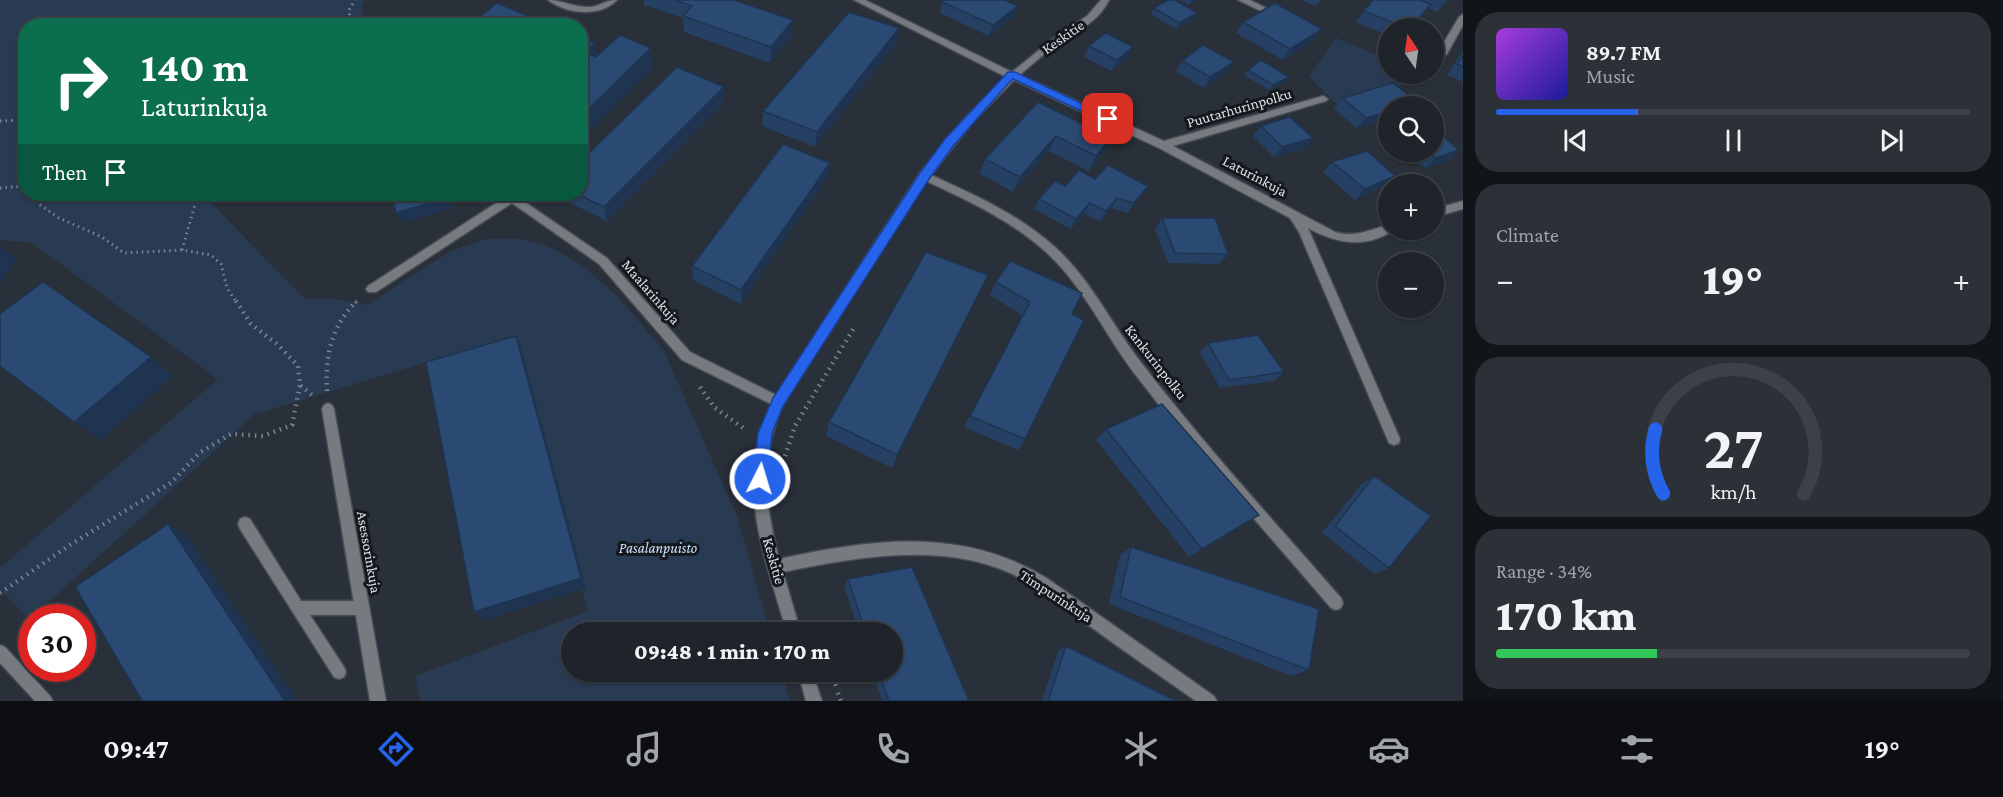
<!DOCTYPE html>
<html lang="en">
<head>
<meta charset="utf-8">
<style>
	body { margin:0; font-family:"Crimson Pro",serif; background:#2c3037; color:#f1f3f6; height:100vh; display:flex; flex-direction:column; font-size:22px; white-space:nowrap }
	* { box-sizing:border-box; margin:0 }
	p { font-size:20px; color:#a1a4a9 }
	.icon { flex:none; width:33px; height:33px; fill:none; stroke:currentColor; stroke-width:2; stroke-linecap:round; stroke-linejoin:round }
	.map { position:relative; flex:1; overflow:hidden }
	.side { display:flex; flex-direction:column; gap:12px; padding:12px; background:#111418; width:540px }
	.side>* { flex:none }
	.top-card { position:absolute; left:18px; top:18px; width:570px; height:183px; border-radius:24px; box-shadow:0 2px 4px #0004,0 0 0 2px #3c4147; background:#0b6e4f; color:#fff; overflow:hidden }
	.needle { width:39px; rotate:347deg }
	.fabs { position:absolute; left:1378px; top:18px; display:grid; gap:12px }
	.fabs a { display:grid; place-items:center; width:66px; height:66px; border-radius:50%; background:#1f242b; box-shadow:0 2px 4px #0004,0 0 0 2px #3c4147; font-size:30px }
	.speed { position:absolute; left:18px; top:604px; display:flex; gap:12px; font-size:30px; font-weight:700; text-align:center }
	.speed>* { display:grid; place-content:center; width:78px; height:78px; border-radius:50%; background:#1f242b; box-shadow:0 2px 4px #0004,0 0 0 2px #3c4147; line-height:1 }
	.speed .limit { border:9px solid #d22; background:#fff; color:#111 }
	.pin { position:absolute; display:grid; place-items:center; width:51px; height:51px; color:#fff; margin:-26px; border-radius:12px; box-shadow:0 3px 9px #0006 }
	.me { position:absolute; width:66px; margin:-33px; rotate:5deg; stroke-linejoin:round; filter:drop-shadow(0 0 4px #0008) }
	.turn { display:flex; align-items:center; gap:21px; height:126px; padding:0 24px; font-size:27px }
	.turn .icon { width:78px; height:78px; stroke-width:2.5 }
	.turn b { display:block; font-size:42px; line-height:51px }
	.then { display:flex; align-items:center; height:57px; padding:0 24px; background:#0003; gap:12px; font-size:22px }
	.big { font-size:45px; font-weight:800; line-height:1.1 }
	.side .tile { flex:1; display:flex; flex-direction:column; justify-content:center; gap:9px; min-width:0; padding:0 21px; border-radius:24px; background:#2c3037 }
	.side .dial { align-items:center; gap:0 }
	.dial svg { height:156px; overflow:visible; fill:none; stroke:#3c4147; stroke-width:7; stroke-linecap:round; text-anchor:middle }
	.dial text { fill:#f1f3f6; stroke:none }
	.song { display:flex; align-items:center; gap:18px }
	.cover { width:72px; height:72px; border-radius:9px; background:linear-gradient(135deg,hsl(280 70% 55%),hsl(240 70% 35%)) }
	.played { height:6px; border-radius:3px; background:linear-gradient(90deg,#2563eb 30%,#3c4147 30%) }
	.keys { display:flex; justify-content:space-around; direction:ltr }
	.heat { display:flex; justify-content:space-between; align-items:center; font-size:33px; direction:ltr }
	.charge { height:9px; border-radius:4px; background:linear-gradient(90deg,#34c759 34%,#3c4147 0) }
	.trip { position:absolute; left:561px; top:622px; width:342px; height:60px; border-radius:30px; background:#1f242b; box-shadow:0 2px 4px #0004,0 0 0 2px #3c4147; font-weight:800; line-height:60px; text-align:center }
	.tabs { display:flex; height:96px; justify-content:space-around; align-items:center; background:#0c0e11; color:#a1a4a9 }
	.tabs .icon { width:42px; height:42px }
	.tabs .selected { color:#2563eb }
	.tabs b { font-size:27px; color:#f1f3f6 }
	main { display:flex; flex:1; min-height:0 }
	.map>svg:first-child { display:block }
</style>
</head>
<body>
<main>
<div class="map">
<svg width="1463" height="701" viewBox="0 0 1463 701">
	<rect width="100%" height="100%" fill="#293039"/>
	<!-- green -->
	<g fill="#283b53">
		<path d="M0 0H365C360 9 362 17 367 25L26 26V194H218L208 200 305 299H335L367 305 451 251 486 239H521L550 247 582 265 618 297 664 351 738 519 770 633H572V672H781L790 701H420L415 676 588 611 511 337 255 414 30 619 0 590V568L218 379 32 243 0 240Z"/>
		<polygon points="1336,38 1389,60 1389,74 1422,74 1431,77 1336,104 1309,76"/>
	</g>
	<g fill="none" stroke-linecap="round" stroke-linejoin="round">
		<!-- service casing -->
		<g stroke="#464c55" stroke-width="3">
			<polygon id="service" points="245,517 250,519 301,601 362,601 367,603 369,608 367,613 362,615 310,615 344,667 346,672 344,677 339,679 334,677 240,529 238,524 240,519"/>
		</g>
		<!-- minor casing -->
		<g stroke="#464c55" stroke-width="3">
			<g id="minor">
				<path d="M548 0C562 0 575 8 590 7 601 6 605 0 617 0 599 18 567 14 548 0Z"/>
				<path d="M854 0H865L1012 72 1053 39 1087 16 1101 0H1109C1099 21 1079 30 1060 43 1046 52 1032 64 1020 75L1164 141 1323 96 1328 99 1326 101 1173 146 1335 232C1354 238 1371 230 1389 224V230H1394C1365 249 1337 244 1308 228L1400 439 1399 443 1394 445 1389 443 1299 232 1290 218 1159 148 1014 80 972 123 931 175C975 195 1020 215 1056 248 1092 281 1113 327 1143 365 1205 446 1274 521 1341 598L1343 603 1341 608 1336 610 1331 608C1265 531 1197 455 1135 374 1105 335 1084 287 1047 253 1012 221 969 201 926 181L783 405C758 461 765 502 779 559 872 539 963 526 1048 579L1214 696 1217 701H1196C1159 675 1121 649 1084 622 1056 602 1028 578 995 567 928 544 851 558 783 572L801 633H787C764 553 734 486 771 404L682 360 599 264 512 203 376 292H368L366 289 368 286 504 198 501 194H513L607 258 690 352 776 395 920 173 965 118 1006 77Z"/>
				<polygon points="1238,0 1250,0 1270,10 1266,13 1263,12"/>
				<polygon points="1463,14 1463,25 1447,54 1442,57 1439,56 1437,54 1459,17"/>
				<polygon points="1463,201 1463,209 1434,217 1434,209"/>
				<polygon points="328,403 332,405 334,409 386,701 370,701 322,409 324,405"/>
				<polygon points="0,645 5,647 50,696 53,701 35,701 0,663"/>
				<polygon points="798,672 812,672 822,701 806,701"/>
			</g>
		</g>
		<!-- path-far1 -->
		<g stroke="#7f848c" stroke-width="3" stroke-dasharray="1.5 4" stroke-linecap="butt">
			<polyline points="351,26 349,10 355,0"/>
			<polyline points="0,121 26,120"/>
			<polyline points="0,188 26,186"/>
			<polyline points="38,194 39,204 59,218 102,237 124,253 182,250 211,255 221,264 227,288 237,303"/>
			<polyline points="182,250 198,194"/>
			<polyline points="355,303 358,300"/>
		</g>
		<!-- path -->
		<g stroke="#7f848c" stroke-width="4.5" stroke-dasharray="1.5 5" stroke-linecap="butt">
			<polyline points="236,301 251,324 277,344 298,366 300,385 313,396"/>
			<polyline points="700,387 714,407 746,430"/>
			<path d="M327 391C325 356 331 326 357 301"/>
			<polyline points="785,456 795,426 855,326"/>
			<polyline points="0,593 70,545 172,482 199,453 231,434 263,436 292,425 300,385"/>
			<polyline points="831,672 836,686"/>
			<polyline points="838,693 841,701"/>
		</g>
		<!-- service -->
		<use href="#service" fill="#777b80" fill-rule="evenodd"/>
		<!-- minor -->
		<use href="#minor" fill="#777b80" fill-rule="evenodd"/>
	</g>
	<!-- wall -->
	<g fill="#254063">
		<polygon points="644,0 734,0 792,35 770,63 684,32 683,18 644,5"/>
		<polygon points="1180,0 1197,0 1189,5"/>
		<polygon points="1301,0 1321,0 1315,6"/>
		<polygon points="1373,0 1449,0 1437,12 1428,8 1411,28 1389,28 1389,36 1356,22"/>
		<polygon points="942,2 1018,6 1014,17 989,36 940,13"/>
		<polygon points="1154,8 1197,13 1194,19 1176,29 1151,14"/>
		<polygon points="1243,22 1322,29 1314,40 1283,60 1236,33"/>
		<polygon points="899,28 896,44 815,147 762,126 763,111"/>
		<polygon points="580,37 595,43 597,56 651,48 653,67 580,140"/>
		<polygon points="1089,46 1128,58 1111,71 1084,57"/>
		<polygon points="1463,51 1463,82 1447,75"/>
		<polygon points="1182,61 1234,62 1227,72 1204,88 1176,72"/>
		<polygon points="1248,70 1285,82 1269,90 1244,75"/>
		<polygon points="1343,98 1418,103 1414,106 1389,106 1389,119 1356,128 1334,108"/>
		<polygon points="724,102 607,221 562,199 561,194 580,194"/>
		<polygon points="1038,102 1111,138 1103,153 1089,171 1049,151 1013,192 980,174 985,159"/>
		<polygon points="1261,126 1313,138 1305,149 1274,157 1253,136"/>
		<polygon points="1459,150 1448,161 1425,168 1405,152"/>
		<polygon points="1332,162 1395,176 1385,186 1355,200 1323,172"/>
		<polygon points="830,163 827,178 741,304 693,280 692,266"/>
		<polygon points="1095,179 1141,196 1128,213 1111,208 1100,222 1084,213 1071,229 1034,209 1039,199"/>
		<polygon points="1162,218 1228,254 1219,264 1168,263 1155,229"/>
		<polygon points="988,275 980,292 892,468 826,436 829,422"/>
		<polygon points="996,282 1072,314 1025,439 1018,450 964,427 1023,316 990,295"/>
		<polygon points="1208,343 1284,372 1274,381 1220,388 1200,352"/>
		<polygon points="1106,429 1244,524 1189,557 1096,440"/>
		<polygon points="1374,476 1389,568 1375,574 1322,533 1362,484"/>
		<polygon points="1131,547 1309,670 1291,676 1109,604 1120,555"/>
		<polygon points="848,579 969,701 882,701 872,672 892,672 892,633 860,633 844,587"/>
		<polygon points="1066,646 1176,701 1042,701 1058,651"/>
	</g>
	<!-- shaded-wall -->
	<g fill="#1e3450">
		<polygon points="1192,0 1197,0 1189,5"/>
		<polygon points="1446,0 1449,0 1437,12"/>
		<polygon points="1018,6 1014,17 989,36 993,25"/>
		<polygon points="1197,13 1194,19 1176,29 1179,23"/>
		<polygon points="793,20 792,35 770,63 771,47"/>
		<polygon points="899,28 896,44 815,147 817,132"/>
		<polygon points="1322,29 1314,40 1283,60 1290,49"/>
		<polygon points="595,43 599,63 585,53"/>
		<polygon points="1133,47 1128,58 1111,71 1117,60"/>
		<polygon points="651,48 653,67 580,140 580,117"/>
		<polygon points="1234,62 1227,72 1204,88 1210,77"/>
		<polygon points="1289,77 1285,82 1269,90 1273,85"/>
		<polygon points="724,87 724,102 607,221 604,207"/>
		<polygon points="1418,103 1414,106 1405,106"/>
		<polygon points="1389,111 1389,119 1356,128 1366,118"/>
		<polygon points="1056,136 1049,151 1013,192 1020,177"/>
		<polygon points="1111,138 1103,153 1089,171 1096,156"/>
		<polygon points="1313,138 1305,149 1274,157 1282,147"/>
		<polygon points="1459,150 1448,161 1425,168 1436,158"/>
		<polygon points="830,163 827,178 741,304 741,290"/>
		<polygon points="1395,176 1385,186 1355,200 1365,189"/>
		<polygon points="1148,186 1141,196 1128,213 1134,203"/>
		<polygon points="446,194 447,194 452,208 402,223 396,213"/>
		<polygon points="1117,198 1111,208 1100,222 1106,211"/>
		<polygon points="1090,203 1084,213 1071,229 1076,219"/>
		<polygon points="0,246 16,259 0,283"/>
		<polygon points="988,275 980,292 892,468 897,455"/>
		<polygon points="516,336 522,352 586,588 483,621 474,612"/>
		<polygon points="151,357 173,376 101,440 74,422"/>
		<polygon points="168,524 187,535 298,701 285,701"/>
	</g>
	<!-- building -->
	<g fill="#2b4a73" stroke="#1e3450" stroke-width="1.5">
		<polygon points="675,0 734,0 793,20 771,47 683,16 692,6"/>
		<polygon points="944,0 1005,0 1018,6 993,25 942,2"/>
		<polygon points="1168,0 1175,0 1197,13 1179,23 1154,8"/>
		<polygon points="1373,0 1419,0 1431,4 1410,28 1407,28 1364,11"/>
		<polygon points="497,3 552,26 475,26 471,24"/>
		<polygon points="1275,3 1322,29 1290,49 1243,22"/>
		<polygon points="849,12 899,28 817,132 763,111"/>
		<polygon points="1106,33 1133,47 1117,60 1089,46"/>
		<polygon points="620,35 651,48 580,117 580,72 588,65 580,62 580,37 595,43 585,53 596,57"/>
		<polygon points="1203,45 1234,62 1210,77 1182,61"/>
		<polygon points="1463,56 1463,67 1457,64"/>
		<polygon points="1261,60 1289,77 1273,85 1248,70"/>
		<polygon points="677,67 724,87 604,207 577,194 580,194 580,162"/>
		<polygon points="1393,83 1418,103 1405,106 1389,106 1389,111 1366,118 1343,98"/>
		<polygon points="1038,102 1111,138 1096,156 1056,136 1020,177 985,159"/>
		<polygon points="1290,117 1313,138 1282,147 1261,126"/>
		<polygon points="1434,129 1459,150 1436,158 1428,152 1434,152"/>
		<polygon points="783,144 830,163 741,290 692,266"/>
		<polygon points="1367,151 1395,176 1365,189 1332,162"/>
		<polygon points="1108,165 1148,186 1134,203 1117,198 1106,211 1090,203 1076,219 1039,199 1055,181 1065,186 1079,170 1095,179"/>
		<polygon points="392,194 446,194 447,198 396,213"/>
		<polygon points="1162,218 1215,218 1228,254 1175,253"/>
		<polygon points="926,252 988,275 897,455 829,422"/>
		<polygon points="1010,261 1082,293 1072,314 1084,320 1025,439 970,416 1030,302 996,282"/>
		<polygon points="43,282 151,357 74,422 0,366 0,314"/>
		<polygon points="1258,335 1284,372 1229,380 1208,343"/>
		<polygon points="516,336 581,578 474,612 426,362"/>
		<polygon points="1162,404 1259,515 1202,549 1106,429"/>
		<polygon points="1374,476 1431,516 1389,568 1335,526"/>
		<polygon points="168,524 285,701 142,701 75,587"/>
		<polygon points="1131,547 1319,609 1309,670 1120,597"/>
		<polygon points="912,567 969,701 889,701 879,672 892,672 892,633 866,633 848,579"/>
		<polygon points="1066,646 1176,701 1048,701"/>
	</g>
	<!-- route -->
	<polygon fill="#2563eb" stroke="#184099" stroke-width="1.5" points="1008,72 1015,72 1114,119 1108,123 1105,122 1013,79 1005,87 954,145 929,179 783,406 772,433 768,479 766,484 755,484 753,479 758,433 773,398 920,173 945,139"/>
	<g text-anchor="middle" stroke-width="6" stroke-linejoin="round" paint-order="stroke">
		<!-- street labels -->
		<g font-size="15" fill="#dde1e8" stroke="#14171c">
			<text transform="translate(1063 37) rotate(-35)" y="5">Keskitie</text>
			<text transform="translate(1239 108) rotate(-16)" y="5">Puutarhurinpolku</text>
			<text transform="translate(1255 176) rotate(28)" y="5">Laturinkuja</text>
			<text transform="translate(651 292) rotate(49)" y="5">Maalarinkuja</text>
			<text transform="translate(1156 362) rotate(52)" y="5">Kankurinpolku</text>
			<text transform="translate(369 552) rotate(80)" y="5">Asessorinkuja</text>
			<text transform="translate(774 561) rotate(74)" y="5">Keskitie</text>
			<text transform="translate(1056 596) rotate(33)" y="5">Timpurinkuja</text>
		</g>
		<!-- park labels -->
		<g font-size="15" font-style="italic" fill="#cce0fb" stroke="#14171c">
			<text x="658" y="553">Pasalanpuisto</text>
		</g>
	</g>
</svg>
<div class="fabs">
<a><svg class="needle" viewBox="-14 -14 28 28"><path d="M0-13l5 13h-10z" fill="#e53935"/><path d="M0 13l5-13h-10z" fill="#a1a4a9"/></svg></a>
<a><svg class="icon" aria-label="search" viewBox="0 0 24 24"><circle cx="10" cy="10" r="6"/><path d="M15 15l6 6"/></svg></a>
<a>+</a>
<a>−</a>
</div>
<div class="speed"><div class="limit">30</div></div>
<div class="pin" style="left:1108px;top:119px;background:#d93025"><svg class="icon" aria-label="arrive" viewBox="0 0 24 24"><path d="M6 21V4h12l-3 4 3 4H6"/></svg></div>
<svg class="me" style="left:760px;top:479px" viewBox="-20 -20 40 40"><circle r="17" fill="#2563eb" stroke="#fff" stroke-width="3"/><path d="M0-11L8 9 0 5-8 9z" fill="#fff"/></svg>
<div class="trip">09:48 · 1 min · 170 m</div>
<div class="top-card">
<div class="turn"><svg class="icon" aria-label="right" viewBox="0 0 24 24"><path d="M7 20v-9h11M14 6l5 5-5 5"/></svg><div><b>140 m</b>Laturinkuja</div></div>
<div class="then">Then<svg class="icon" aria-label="arrive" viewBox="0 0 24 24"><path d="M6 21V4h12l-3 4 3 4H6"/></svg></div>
</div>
</div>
<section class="side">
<div class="tile">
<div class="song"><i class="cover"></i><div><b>89.7 FM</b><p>Music</p></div></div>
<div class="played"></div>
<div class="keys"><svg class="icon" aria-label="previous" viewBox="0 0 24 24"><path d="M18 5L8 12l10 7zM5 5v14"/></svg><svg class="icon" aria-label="pause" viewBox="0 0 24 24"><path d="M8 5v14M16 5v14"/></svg><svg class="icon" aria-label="next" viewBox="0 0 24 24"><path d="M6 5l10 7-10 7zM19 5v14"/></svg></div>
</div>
<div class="tile"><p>Climate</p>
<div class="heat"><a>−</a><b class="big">19°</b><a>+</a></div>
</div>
<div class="tile dial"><svg viewBox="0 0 100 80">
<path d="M14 69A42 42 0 1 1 86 69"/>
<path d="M14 69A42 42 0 0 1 10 36" stroke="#2563eb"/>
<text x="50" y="56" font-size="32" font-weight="700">27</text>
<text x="50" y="72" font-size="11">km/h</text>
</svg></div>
<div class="tile"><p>Range · 34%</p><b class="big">170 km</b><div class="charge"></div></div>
</section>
</main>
<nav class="tabs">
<b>09:47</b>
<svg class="icon selected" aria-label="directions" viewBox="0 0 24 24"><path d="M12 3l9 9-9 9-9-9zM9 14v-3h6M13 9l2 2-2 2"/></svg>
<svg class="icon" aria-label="music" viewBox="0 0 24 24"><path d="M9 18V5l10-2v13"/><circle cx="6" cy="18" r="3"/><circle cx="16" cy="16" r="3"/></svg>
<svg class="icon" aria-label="phone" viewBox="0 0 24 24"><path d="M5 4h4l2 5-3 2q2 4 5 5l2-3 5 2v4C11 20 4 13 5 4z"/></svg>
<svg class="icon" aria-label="climate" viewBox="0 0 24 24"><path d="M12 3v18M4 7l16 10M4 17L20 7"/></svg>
<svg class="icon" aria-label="car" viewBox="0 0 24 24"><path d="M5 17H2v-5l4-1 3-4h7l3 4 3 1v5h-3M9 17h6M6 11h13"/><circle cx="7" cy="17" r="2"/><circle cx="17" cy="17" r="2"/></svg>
<svg class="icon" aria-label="filters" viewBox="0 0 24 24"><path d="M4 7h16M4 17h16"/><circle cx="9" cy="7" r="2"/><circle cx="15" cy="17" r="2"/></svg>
<b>19°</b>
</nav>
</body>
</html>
